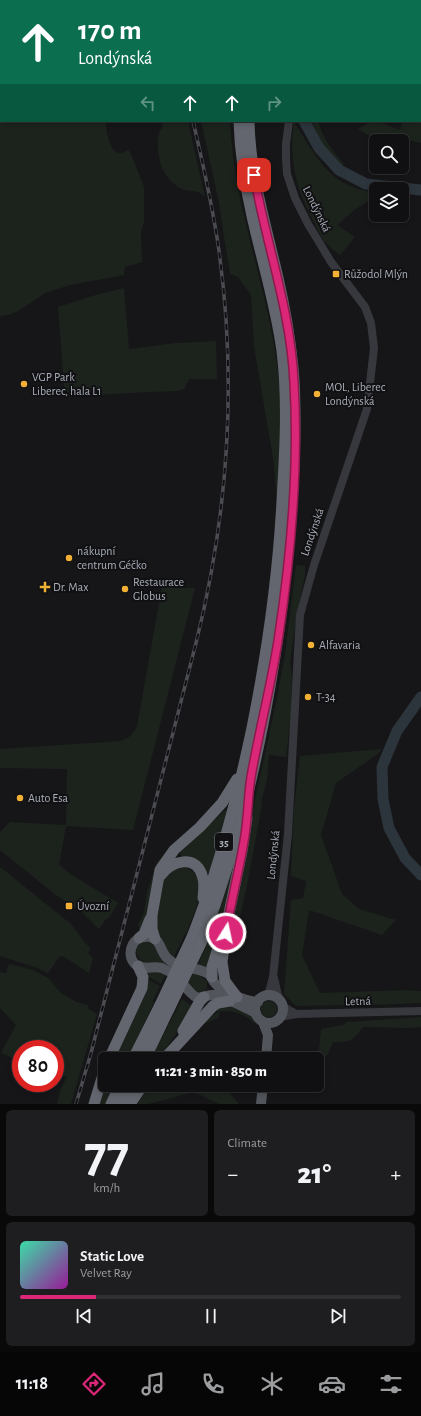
<!DOCTYPE html>
<html lang="en">
<head>
<meta charset="utf-8">
<style>
	body { margin:0; font-family:"Alegreya Sans",sans-serif; background:#1e1e20; color:#f1f3f6; height:100vh; display:flex; flex-direction:column; font-size:15px; white-space:nowrap }
	* { box-sizing:border-box; margin:0 }
	p { font-size:13px; color:#9c9d9f }
	.icon { flex:none; width:22px; height:22px; fill:none; stroke:currentColor; stroke-width:2; stroke-linecap:round; stroke-linejoin:round }
	.map { position:relative; height:1104px; overflow:hidden }
	.side { display:flex; flex-direction:column; gap:6px; padding:6px; background:#09090a; flex:1 }
	.side>* { flex:none }
	.top-card { position:absolute; left:0px; top:0px; width:421px; height:122px; box-shadow:0 2px 6px #0003,0 0 0 1px #303032; background:#0b6e4f; color:#fff; overflow:hidden }
	.controls { position:absolute; left:369px; top:134px; display:grid; gap:8px }
	.controls a { display:grid; place-items:center; width:40px; height:40px; border-radius:6px; background:#101012; box-shadow:0 2px 6px #0003,0 0 0 1px #303032; font-size:20px }
	.speed { position:absolute; left:12px; top:1040px; display:flex; gap:8px; font-size:20px; font-weight:700; text-align:center }
	.speed>* { display:grid; place-content:center; width:52px; height:52px; border-radius:50%; background:#101012; box-shadow:0 2px 6px #0003,0 0 0 1px #303032; line-height:1 }
	.speed .limit { border:6px solid #d22; background:#fff; color:#111 }
	.pin { position:absolute; display:grid; place-items:center; width:34px; height:34px; color:#fff; margin:-17px; border-radius:8px; box-shadow:0 2px 6px #0006 }
	.me { position:absolute; width:44px; margin:-22px; rotate:10deg; stroke-linejoin:round; filter:drop-shadow(0 0 3px #0008) }
	.turn { display:flex; align-items:center; gap:14px; height:84px; padding:0 12px; font-size:18px }
	.turn .icon { width:52px; height:52px; stroke-width:2.5 }
	.turn b { display:block; font-size:28px; line-height:34px }
	.lanes { display:flex; align-items:center; height:38px; padding:0 12px; background:#0003; justify-content:center; gap:20px; direction:ltr }
	.lanes .off { opacity:.35 }
	.big { font-size:30px; font-weight:800; line-height:1.1 }
	.side .card { flex:1; display:flex; flex-direction:column; justify-content:center; gap:6px; min-width:0; padding:0 14px; border-radius:6px; background:#1e1e20 }
	.side .dial { align-items:center; gap:0 }
	.dial b { font-size:52px; line-height:1 }
	.song { display:flex; align-items:center; gap:12px }
	.cover { width:48px; height:48px; border-radius:6px; background:linear-gradient(135deg,hsl(160 70% 55%),hsl(300 70% 35%)) }
	.played { height:4px; border-radius:2px; background:linear-gradient(90deg,#db2777 20%,#303032 20%) }
	.keys { display:flex; justify-content:space-around; direction:ltr }
	.heat { display:flex; justify-content:space-between; align-items:center; font-size:22px; direction:ltr }
	.side .tiles { flex:1; display:grid; gap:6px; grid-template-columns:1fr 1fr }
	.card:last-child { grid-column:span 2 }
	.trip { position:absolute; left:98px; top:1052px; width:226px; height:40px; border-radius:6px; background:#101012; box-shadow:0 2px 6px #0003,0 0 0 1px #303032; font-weight:800; line-height:40px; text-align:center }
	.dock { display:flex; height:64px; justify-content:space-around; align-items:center; background:#060607; color:#9c9d9f }
	.dock .icon { width:28px; height:28px }
	.dock .on { color:#db2777 }
	.dock b { font-size:18px; color:#f1f3f6 }
	.map>svg:first-child { display:block }
</style>
</head>
<body>
<div class="map">
<svg width="421" height="1104" viewBox="0 0 421 1104">
	<rect width="100%" height="100%" fill="#161618"/>
	<!-- green -->
	<g fill="#1c231d">
		<path d="M0 57H1V121H106C106 129 109 156 122 153 124 152 126 151 128 150L130 152 144 187V222L141 232 142 262 125 267 124 275 70 285 45 293 18 311 9 315 0 316Z"/>
		<polygon points="421,83 421,143 393,137 390,141 378,141 358,129 372,121 376,121 400,130 402,121 420,121"/>
		<path d="M163 121H188L205 197C197 188 189 193 180 188 164 179 158 162 158 145 158 142 157 138 158 136 160 130 163 127 163 121Z"/>
		<path d="M201 121H230C233 197 261 270 274 345 277 364 281 389 281 408 282 436 280 465 279 493L276 494 274 464 254 346 251 295 238 277 230 274 218 198Z"/>
		<path d="M311 121H318C323 139 332 150 344 164L342 167C326 156 319 138 311 121Z"/>
		<path d="M294 122C319 160 327 185 376 193V196L353 211 337 225 355 237 340 255C336 252 332 249 328 245 322 240 318 231 315 224 297 192 288 159 294 122Z"/>
		<polygon points="124,288 129,349 176,343 216,341 217,379 189,379 184,389 178,391 145,392 65,397 58,307 96,295"/>
		<polygon points="296,565 305,566 305,575 297,614 290,662 292,678 291,715 286,757 269,755 267,779 262,799 261,810 247,885 236,934 230,933 252,814 278,693 285,654"/>
		<path d="M162 587 195 588 133 830 66 826 59 865 70 874 118 903 108 919H106L99 929 82 912 56 895 0 850V832L10 822 66 825 67 769 0 768V749L121 741C129 738 134 734 137 726Z"/>
		<polygon points="382,749 375,756 336,783 321,835 342,894 359,909 396,920 382,935 309,910 302,955 320,993 407,990 421,991 421,1003 401,1004 296,1006 284,994 291,900 303,898 306,881 291,876 294,808 300,756"/>
		<polygon points="226,795 153,880 151,890 148,916 140,931 138,925 144,912 147,892 157,862 184,834"/>
		<polygon points="225,810 227,810 210,872 207,873 182,857 180,853"/>
		<path d="M183 866C214 876 194 913 186 934H185L173 959 158 936 155 926 162 882 167 873Z"/>
		<polygon points="0,867 71,924 86,944 91,948 88,953 93,958 89,973 63,956 59,957 48,973 38,968 0,956"/>
		<polygon points="232,871 233,871 221,928 208,970 197,967 207,944"/>
		<path d="M145 941 151 942 191 973 199 975 207 981V989L203 992 199 993 160 963H145L140 960 136 952C137 946 139 943 145 941Z"/>
		<polygon points="9,964 33,970 48,978 61,993 76,1002 88,1005 88,1009 97,1014 71,1104 57,1104 61,1088 67,1077 55,1073 55,1049 21,1049 21,1061 1,1053 16,1025 0,1008 0,972 6,973"/>
		<polygon points="154,969 166,973 161,984 147,976 143,971"/>
		<polygon points="147,979 160,986 153,1001 154,1002 128,1059 114,1059 144,997"/>
		<polygon points="182,999 192,1006 176,1034 158,1059 151,1059"/>
		<circle cx="269" cy="1009" r="8"/>
		<path d="M230 1004 253 1015 255 1018 254 1023C242 1012 231 1009 215 1012L213 1010Z"/>
		<path d="M220 1012 218 1018 203 1024C207 1018 213 1014 220 1012Z"/>
		<path d="M421 1017V1027L408 1028 363 1027C353 1040 350 1043 333 1042L327 1056 315 1055 319 1048 321 1029 343 1025 347 1022Z"/>
		<polygon points="105,1085 115,1085 106,1104 98,1104"/>
		<polygon points="150,1085 222,1085 239,1104 219,1104 194,1092 148,1104 137,1104"/>
	</g>
	<g fill="none" stroke-linecap="round" stroke-linejoin="round">
		<!-- river -->
		<g stroke="#2c353c" stroke-width="11">
			<polyline points="305,1 306,0"/>
			<polyline points="304,121 319,148 339,170 366,184 421,190"/>
			<polyline points="421,697 397,731 382,767 383,799 389,828 405,858 421,875"/>
		</g>
		<!-- minor -->
		<g stroke="#37383d" stroke-width="8">
			<polyline points="339,1 340,0"/>
			<polyline points="274,978 279,1000"/>
			<polyline points="268,996 273,977 288,834 300,615 314,565 367,409 374,348 371,323 365,307 331,262 319,242 308,224 295,198 287,174 286,159 286,144 289,121"/>
			<polyline points="282,1006 296,1014"/>
			<polyline points="280,1017 296,1014 421,1011"/>
		</g>
		<!-- major -->
		<g stroke="#53555c" stroke-width="10">
			<circle cx="269" cy="1009" r="14"/>
			<path d="M256 1013C243 1007 229 998 214 995 208 994 203 999 196 997 190 994 186 987 181 982 177 977 171 972 164 969 155 964 144 972 135 964 130 959 129 951 133 944 135 940 140 937 145 937 161 935 159 950 167 958 178 969 194 966 207 973 211 975 212 979 214 982 221 992 246 1001 258 1002"/>
			<polyline points="263,1022 268,1035 266,1059"/>
			<polyline points="261,1104 263,1085"/>
		</g>
		<!-- highway -->
		<g stroke="#63666e" stroke-width="11">
			<polyline points="260,1 260,0"/>
			<polyline points="270,1 270,0"/>
			<path d="M161 875C172 861 195 854 202 875 205 882 204 890 203 898"/>
			<path d="M192 937C219 869 237 799 252 728 267 653 278 577 282 501 285 451 288 400 282 351 276 305 262 261 252 216 245 185 240 153 239 121"/>
			<polyline points="139,938 144,934 150,919"/>
			<polyline points="155,939 152,929 152,915 160,870 174,850 200,827 222,803 237,779"/>
			<path d="M202 941C249 818 275 684 288 553 292 509 295 467 295 423 295 405 295 387 293 368 290 338 285 308 278 278 266 225 250 175 249 121"/>
			<polyline points="212,977 212,967 219,945"/>
			<polyline points="237,997 225,981 222,962 228,918 242,851 247,818"/>
			<polyline points="183,1031 200,1001 204,997"/>
			<polyline points="109,1059 142,988 143,977 138,966"/>
			<polyline points="133,1059 160,1005"/>
			<polyline points="145,1059 169,1009"/>
			<polyline points="164,1059 213,1006 218,1003 230,1001"/>
			<polyline points="94,1104 105,1068"/>
			<polyline points="111,1104 120,1085"/>
			<polyline points="122,1104 132,1085"/>
			<polyline points="130,1104 143,1085"/>
		</g>
		<!-- rail casing -->
		<g stroke="#4a4c52" stroke-width="3.5">
			<g id="rail">
				<polyline points="164,0 164,1"/>
				<polyline points="173,0 173,1"/>
				<path d="M76 1104 91 1053 196 643C228 515 237 382 219 251 213 207 203 164 193 121"/>
			</g>
		</g>
		<!-- rail -->
		<use href="#rail" stroke="#111113" stroke-width="2" stroke-dasharray="6" stroke-linecap="butt"/>
		<!-- highway-bridge -->
		<g stroke="#63666e" stroke-width="11">
			<polyline points="160,1005 192,937"/>
			<polyline points="169,1009 202,941"/>
		</g>
	</g>
	<g fill="none" stroke-linecap="round" stroke-linejoin="round">
		<!-- route casing -->
		<g stroke="#8e194d" stroke-width="10">
			<path id="route" d="M226 933C231 900 240 868 245 835 248 816 248 796 251 777 259 731 271 686 278 641 291 556 299 468 294 383 291 311 266 244 254 175"/>
		</g>
		<!-- route -->
		<use href="#route" stroke="#db2777" stroke-width="7"/>
	</g>
	<!-- markers -->
	<g fill="#f2b134" stroke="#111113" stroke-width="1.5">
		<rect x="332" y="270" width="8" height="8" rx="2"/>
		<circle cx="24" cy="384" r="4"/>
		<circle cx="317" cy="394" r="4"/>
		<circle cx="69" cy="558" r="4"/>
		<path d="M43 581h4v4h4v4h-4v4h-4v-4h-4v-4h4z"/>
		<circle cx="125" cy="589" r="4"/>
		<circle cx="311" cy="645" r="4"/>
		<circle cx="308" cy="697" r="4"/>
		<circle cx="20" cy="798" r="4"/>
		<rect x="65" y="902" width="8" height="8" rx="2"/>
	</g>
	<g text-anchor="middle" stroke-width="4" stroke-linejoin="round" paint-order="stroke">
		<!-- shield labels -->
		<rect fill="#111113" stroke="#7b7e86" stroke-width="1" x="215" y="833" width="18" height="18" rx="3"/>
		<g font-size="11" font-weight="bold" fill="#a8adb8">
			<text x="224" y="846">35</text>
		</g>
		<!-- street labels -->
		<g font-size="12" fill="#a8adb8" stroke="#111113">
			<text transform="translate(317 209) rotate(64)" y="4">Londýnská</text>
			<text transform="translate(312 532) rotate(-71)" y="4">Londýnská</text>
			<text transform="translate(273 855) rotate(-84)" y="4">Londýnská</text>
			<text transform="translate(358 1001) rotate(-1)" y="4">Letná</text>
		</g>
		<!-- poi labels -->
		<g font-size="12" fill="#a8adb8" stroke="#111113" text-anchor="start">
			<text x="344" y="278">Růžodol Mlýn</text>
			<text x="32" y="381">VGP Park<tspan x="32" dy="14">Liberec, hala L1</tspan></text>
			<text x="325" y="391">MOL, Liberec<tspan x="325" dy="14">Londýnská</tspan></text>
			<text x="77" y="555">nákupní<tspan x="77" dy="14">centrum Géčko</tspan></text>
			<text x="133" y="586">Restaurace<tspan x="133" dy="14">Globus</tspan></text>
			<text x="53" y="591">Dr. Max</text>
			<text x="319" y="649">Alfavaria</text>
			<text x="316" y="701">T-34</text>
			<text x="28" y="802">Auto Esa</text>
			<text x="77" y="910">Úvozní</text>
		</g>
	</g>
</svg>
<div class="controls">
<a><svg class="icon" aria-label="search" viewBox="0 0 24 24"><circle cx="10" cy="10" r="6"/><path d="M15 15l6 6"/></svg></a>
<a><svg class="icon" aria-label="layers" viewBox="0 0 24 24"><path d="M12 4l9 5-9 5-9-5zM3 14l9 5 9-5"/></svg></a>
</div>
<div class="speed"><div class="limit">80</div></div>
<div class="pin" style="left:254px;top:175px;background:#d93025"><svg class="icon" aria-label="arrive" viewBox="0 0 24 24"><path d="M6 21V4h12l-3 4 3 4H6"/></svg></div>
<svg class="me" style="left:226px;top:933px" viewBox="-20 -20 40 40"><circle r="17" fill="#db2777" stroke="#fff" stroke-width="3"/><path d="M0-11L8 9 0 5-8 9z" fill="#fff"/></svg>
<div class="trip">11:21 · 3 min · 850 m</div>
<div class="top-card">
<div class="turn"><svg class="icon" aria-label="ahead" viewBox="0 0 24 24"><path d="M12 20V5M6 11l6-6 6 6"/></svg><div><b>170 m</b>Londýnská</div></div>
<div class="lanes"><svg class="icon off" aria-label="left" viewBox="0 0 24 24"><path d="M17 20v-9H6M10 6l-5 5 5 5"/></svg><svg class="icon" aria-label="ahead" viewBox="0 0 24 24"><path d="M12 20V5M6 11l6-6 6 6"/></svg><svg class="icon" aria-label="ahead" viewBox="0 0 24 24"><path d="M12 20V5M6 11l6-6 6 6"/></svg><svg class="icon off" aria-label="right" viewBox="0 0 24 24"><path d="M7 20v-9h11M14 6l5 5-5 5"/></svg></div>
</div>
</div>
<section class="side">
<div class="tiles">
<div class="card dial"><b>77</b><p>km/h</p></div>
<div class="card"><p>Climate</p>
<div class="heat"><a>−</a><b class="big">21°</b><a>+</a></div>
</div>
<div class="card">
<div class="song"><i class="cover"></i><div><b>Static Love</b><p>Velvet Ray</p></div></div>
<div class="played"></div>
<div class="keys"><svg class="icon" aria-label="previous" viewBox="0 0 24 24"><path d="M18 5L8 12l10 7zM5 5v14"/></svg><svg class="icon" aria-label="pause" viewBox="0 0 24 24"><path d="M8 5v14M16 5v14"/></svg><svg class="icon" aria-label="next" viewBox="0 0 24 24"><path d="M6 5l10 7-10 7zM19 5v14"/></svg></div>
</div>
</div>
</section>
<nav class="dock">
<b>11:18</b>
<svg class="icon on" aria-label="directions" viewBox="0 0 24 24"><path d="M12 3l9 9-9 9-9-9zM9 14v-3h6M13 9l2 2-2 2"/></svg>
<svg class="icon" aria-label="music" viewBox="0 0 24 24"><path d="M9 18V5l10-2v13"/><circle cx="6" cy="18" r="3"/><circle cx="16" cy="16" r="3"/></svg>
<svg class="icon" aria-label="phone" viewBox="0 0 24 24"><path d="M5 4h4l2 5-3 2q2 4 5 5l2-3 5 2v4C11 20 4 13 5 4z"/></svg>
<svg class="icon" aria-label="climate" viewBox="0 0 24 24"><path d="M12 3v18M4 7l16 10M4 17L20 7"/></svg>
<svg class="icon" aria-label="car" viewBox="0 0 24 24"><path d="M5 17H2v-5l4-1 3-4h7l3 4 3 1v5h-3M9 17h6M6 11h13"/><circle cx="7" cy="17" r="2"/><circle cx="17" cy="17" r="2"/></svg>
<svg class="icon" aria-label="filters" viewBox="0 0 24 24"><path d="M4 7h16M4 17h16"/><circle cx="9" cy="7" r="2"/><circle cx="15" cy="17" r="2"/></svg>
</nav>
</body>
</html>
